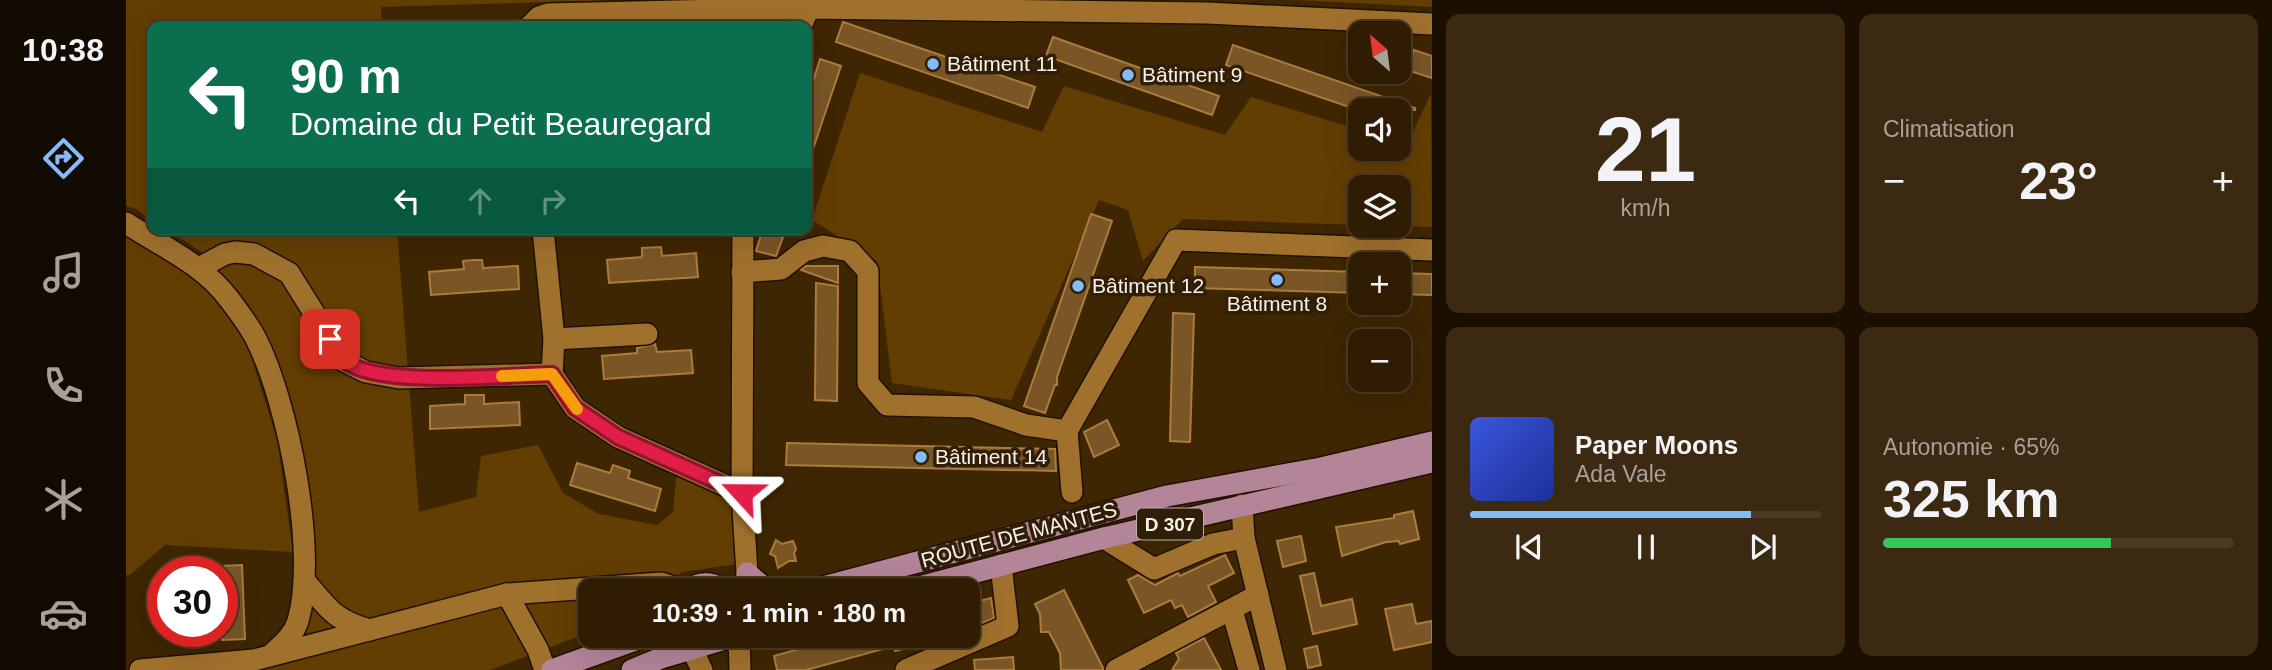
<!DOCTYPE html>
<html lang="fr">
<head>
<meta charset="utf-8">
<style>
	body { margin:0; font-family:Helvetica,sans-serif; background:#3b2911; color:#f1f3f6; height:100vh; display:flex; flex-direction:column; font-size:26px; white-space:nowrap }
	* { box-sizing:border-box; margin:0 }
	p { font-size:23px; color:#a7a199 }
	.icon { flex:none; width:38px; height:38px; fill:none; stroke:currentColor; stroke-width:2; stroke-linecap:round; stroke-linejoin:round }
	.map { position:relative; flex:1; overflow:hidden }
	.details { display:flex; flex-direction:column; gap:14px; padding:14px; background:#1a0f01; width:840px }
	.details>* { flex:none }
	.banner { position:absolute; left:21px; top:21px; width:665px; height:214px; border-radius:14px; box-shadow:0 7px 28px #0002,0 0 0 2px #4a3a24; background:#0b6e4f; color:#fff; overflow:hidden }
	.needle { width:46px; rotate:332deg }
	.buttons { position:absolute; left:1222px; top:21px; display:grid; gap:14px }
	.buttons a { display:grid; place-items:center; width:63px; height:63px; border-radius:14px; background:#2f1c02; box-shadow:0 7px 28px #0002,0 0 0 2px #4a3a24; font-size:35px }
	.speed { position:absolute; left:21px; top:556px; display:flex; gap:14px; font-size:35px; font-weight:700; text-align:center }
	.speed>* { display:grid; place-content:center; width:91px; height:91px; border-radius:50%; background:#2f1c02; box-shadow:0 7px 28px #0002,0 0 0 2px #4a3a24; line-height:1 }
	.speed .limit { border:10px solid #d22; background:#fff; color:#111 }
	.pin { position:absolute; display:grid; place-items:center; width:60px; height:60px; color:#fff; margin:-30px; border-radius:14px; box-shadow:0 4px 10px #0006 }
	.me { position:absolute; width:77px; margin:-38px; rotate:294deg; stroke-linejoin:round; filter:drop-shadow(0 0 5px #0008) }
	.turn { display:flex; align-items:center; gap:24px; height:147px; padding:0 28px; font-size:32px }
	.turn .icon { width:91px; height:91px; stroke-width:2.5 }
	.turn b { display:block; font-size:49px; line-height:60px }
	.lanes { display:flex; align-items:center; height:66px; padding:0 28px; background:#0003; justify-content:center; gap:35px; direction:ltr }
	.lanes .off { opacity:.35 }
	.big { font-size:52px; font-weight:600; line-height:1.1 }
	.details .widget { flex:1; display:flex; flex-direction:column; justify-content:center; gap:10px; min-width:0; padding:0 24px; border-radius:14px; background:#3b2911 }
	.details .dial { align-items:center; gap:0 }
	.dial b { font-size:91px; line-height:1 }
	.song { display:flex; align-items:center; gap:21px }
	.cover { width:84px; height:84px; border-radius:10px; background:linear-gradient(135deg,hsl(230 70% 55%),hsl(230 70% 35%)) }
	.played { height:7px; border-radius:4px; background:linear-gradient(90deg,#83bcfb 80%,#4a3a24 80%) }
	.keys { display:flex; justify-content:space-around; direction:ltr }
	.heat { display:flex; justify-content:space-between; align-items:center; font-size:38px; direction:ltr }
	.charge { height:10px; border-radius:5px; background:linear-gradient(90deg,#34c759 65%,#4a3a24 0) }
	.details .tiles { flex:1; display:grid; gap:14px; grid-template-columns:repeat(2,1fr) }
	.trip { position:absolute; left:452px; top:578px; width:402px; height:70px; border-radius:14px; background:#2f1c02; box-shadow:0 7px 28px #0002,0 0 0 2px #4a3a24; font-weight:600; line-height:70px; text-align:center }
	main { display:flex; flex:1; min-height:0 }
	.menu { display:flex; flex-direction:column; width:126px; justify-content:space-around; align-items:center; background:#130b01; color:#a7a199 }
	.menu .icon { width:49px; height:49px }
	.menu .on { color:#83bcfb }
	.menu b { font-size:32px; color:#f1f3f6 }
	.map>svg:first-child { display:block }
</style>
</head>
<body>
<main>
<nav class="menu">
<b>10:38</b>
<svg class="icon on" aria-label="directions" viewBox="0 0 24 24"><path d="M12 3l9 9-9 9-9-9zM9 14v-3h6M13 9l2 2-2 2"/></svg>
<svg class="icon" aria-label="music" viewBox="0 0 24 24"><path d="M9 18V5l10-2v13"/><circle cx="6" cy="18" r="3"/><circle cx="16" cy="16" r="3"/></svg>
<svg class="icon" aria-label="phone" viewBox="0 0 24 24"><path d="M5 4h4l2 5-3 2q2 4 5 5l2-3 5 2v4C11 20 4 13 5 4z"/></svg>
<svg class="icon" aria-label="climate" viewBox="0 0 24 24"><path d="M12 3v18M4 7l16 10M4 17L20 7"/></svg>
<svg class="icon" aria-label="car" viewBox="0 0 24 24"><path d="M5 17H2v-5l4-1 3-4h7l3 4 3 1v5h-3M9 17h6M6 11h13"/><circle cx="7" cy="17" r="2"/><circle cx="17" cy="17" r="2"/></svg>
</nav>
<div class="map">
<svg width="1306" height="670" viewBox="0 0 1306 670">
	<rect width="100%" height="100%" fill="#3f2602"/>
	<!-- green -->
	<g fill="#633e03">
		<polygon points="0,0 489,0 255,7 256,26 26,26 26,220 10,209 0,206"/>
		<polygon points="1171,0 1306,0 1306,7"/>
		<polygon points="734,73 916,132 938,86 1099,135 1125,97 1234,130 1234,149 1272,149 1272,141 1281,144 1305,94 1306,227 1272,226 1272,187 1234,187 1234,225 1057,219 1017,261 1002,210 973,200 885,400 766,383 751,261 686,220"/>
		<polygon points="41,229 271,229 293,512 350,497 355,456 412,445 437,493 473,514 531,525 547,512 550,478 603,475 612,564 556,572 530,590 464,590 464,632 364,670 114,670 187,606 187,525 168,423 78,254"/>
		<polygon points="0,235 44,260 90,293 119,337 151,440 167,552 39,545 4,575 0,575"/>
	</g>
	<!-- building -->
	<g fill="#7a5626" stroke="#ad7c3b" stroke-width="2">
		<polygon points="717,22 909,87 902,108 710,42"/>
		<polygon points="927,37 1093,96 1086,115 920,56"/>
		<polygon points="1107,45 1289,108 1289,110 1232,110 1100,65"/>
		<polygon points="1288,50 1306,56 1306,78 1281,70"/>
		<polygon points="694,59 715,66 683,161 681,160 681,87 685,88"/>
		<polygon points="965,214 986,221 931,377 931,385 929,385 919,413 898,406"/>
		<polygon points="637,229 660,229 650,256 630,251"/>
		<polygon points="535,247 536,256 570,253 572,277 483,283 481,260 516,257 516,248"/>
		<polygon points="348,260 356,260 357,268 392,266 393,289 305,295 303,272 338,269 337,261"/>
		<polygon points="680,266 712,266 712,283 675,270"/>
		<polygon points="1069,267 1234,272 1234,293 1069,288"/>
		<polygon points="1272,273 1306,274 1306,295 1272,294"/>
		<polygon points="690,283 712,286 711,401 689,400"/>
		<polygon points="1047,313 1068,314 1064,442 1044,441"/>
		<polygon points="529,344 531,352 565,350 567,373 478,379 476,356 511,353 511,348"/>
		<polygon points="339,395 358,395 358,404 393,402 394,425 304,429 304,406 339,404"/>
		<polygon points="981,420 993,445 968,457 958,432"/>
		<polygon points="661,443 929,449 930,471 660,465"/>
		<polygon points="451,463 484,473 487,465 504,471 502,478 535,489 529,511 444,485"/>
		<polygon points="1287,511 1293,539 1274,544 1273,541 1260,542 1216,556 1210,527 1268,518 1268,515"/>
		<polygon points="1175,536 1180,561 1157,567 1151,541"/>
		<polygon points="650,540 656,544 667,541 670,549 668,553 670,561 663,561 652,568 649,556 644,554"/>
		<polygon points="1099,555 1108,573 1082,586 1090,602 1062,617 1056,605 1049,608 1045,600 1018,613 1002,580 1012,575 1029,585 1052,573 1054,576"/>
		<polygon points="116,565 119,639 96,640 96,566"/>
		<polygon points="1188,573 1195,606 1226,599 1231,624 1187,634 1174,576"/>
		<polygon points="938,590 977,668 977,670 935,670 934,653 923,632 915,632 914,614 909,604"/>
		<polygon points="865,598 868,618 842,629 842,604"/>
		<polygon points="1286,604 1290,624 1306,621 1306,642 1268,650 1259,609"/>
		<polygon points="724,635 817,635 818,639 803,646 802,643 769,651 768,646 680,670 651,670 648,656"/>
		<polygon points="1078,638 1095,670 1046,670 1053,659 1050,653"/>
		<polygon points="1191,646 1195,665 1182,668 1178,649"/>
		<polygon points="887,657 888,670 849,670 848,660"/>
	</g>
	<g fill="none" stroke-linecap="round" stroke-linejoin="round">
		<!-- minor casing -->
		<g stroke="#201100" stroke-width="24">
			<g id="minor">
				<polyline points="404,26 413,17 422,14 683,8"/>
				<polyline points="675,26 683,8 1081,13 1306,24"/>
				<path d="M0 223C35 246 77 264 103 299 112 311 123 325 130 339 162 402 192 552 172 621 167 636 157 644 146 654"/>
				<polyline points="417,229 428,339 426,374 449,408 492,437 616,493"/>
				<polyline points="617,229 616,493 621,573 619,590"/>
				<polyline points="73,268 99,254 109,252 128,254 163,273 218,361 240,372 273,378 426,374"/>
				<polyline points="616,272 655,269 678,251 697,246 724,251 742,271 742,383 761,405 848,407 900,425 941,431 1050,240 1306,250"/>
				<polyline points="428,339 521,334"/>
				<polyline points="941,431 946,492"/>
				<polyline points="1116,505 1118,538 1150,670"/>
				<polyline points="978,538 1028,569 1087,544 1118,538"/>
				<path d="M178 580C202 608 207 620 244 630"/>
				<polyline points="381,594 412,650 419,670"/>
				<polyline points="1106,610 1123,670"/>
				<polyline points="613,635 614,670"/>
				<polyline points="566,649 576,670"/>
				<polyline points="14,670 128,660 381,594 535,583 557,590"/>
				<polyline points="780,670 882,626 875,565"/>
				<polyline points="990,670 1132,595"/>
			</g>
		</g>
		<!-- major casing -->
		<g stroke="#201100" stroke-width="24">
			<g id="major">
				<polyline points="621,573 641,590"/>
				<path d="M561 590C574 582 584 581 597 590"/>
				<polyline points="686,590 1041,496 1195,468 1306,442"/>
				<polyline points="782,590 978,538 1306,462"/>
				<polyline points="426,670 523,635"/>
				<polyline points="506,670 535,658 613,635"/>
			</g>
		</g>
		<!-- minor -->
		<use href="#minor" stroke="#a0702d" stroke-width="21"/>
		<!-- major -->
		<use href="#major" stroke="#b48499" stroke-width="21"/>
	</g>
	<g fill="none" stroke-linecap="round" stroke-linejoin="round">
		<!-- route casing -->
		<g stroke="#92132f" stroke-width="18">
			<path id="route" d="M204 339C209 346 213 356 219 361 252 388 381 375 426 374L449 408 492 437 616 493"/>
		</g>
		<!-- route -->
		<use href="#route" stroke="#e11d48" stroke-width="12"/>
		<!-- slow -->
		<polyline stroke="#f59e0b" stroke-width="12" points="376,376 426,374 451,409"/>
	</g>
	<!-- markers -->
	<g fill="#83bcfb" stroke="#2f1f0a" stroke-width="2.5">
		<circle cx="807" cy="64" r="7"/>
		<circle cx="1002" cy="75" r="7"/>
		<circle cx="1151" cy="280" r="7"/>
		<circle cx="952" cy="286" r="7"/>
		<circle cx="795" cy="457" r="7"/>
	</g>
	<g text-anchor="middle" stroke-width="7" stroke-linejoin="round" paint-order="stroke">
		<!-- shield labels -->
		<rect fill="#2f1f0a" stroke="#beb1a3" stroke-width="2" x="1011" y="508.5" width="66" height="31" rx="5"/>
		<g font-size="19" font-weight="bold" fill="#fbf0e4">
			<text x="1044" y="531">D 307</text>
		</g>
		<!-- poi labels -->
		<g font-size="21" fill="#fbf0e4" stroke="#2f1f0a" text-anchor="start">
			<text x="821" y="71">Bâtiment 11</text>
			<text x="1016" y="82">Bâtiment 9</text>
			<text x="966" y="293">Bâtiment 12</text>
			<text x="1151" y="311" text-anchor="middle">Bâtiment 8</text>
			<text x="809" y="464">Bâtiment 14</text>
		</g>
		<!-- street labels -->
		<g font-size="21" fill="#fbf0e4" stroke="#2f1f0a">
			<text transform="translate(893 535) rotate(-15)" y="7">ROUTE DE MANTES</text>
		</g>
	</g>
</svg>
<div class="buttons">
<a><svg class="needle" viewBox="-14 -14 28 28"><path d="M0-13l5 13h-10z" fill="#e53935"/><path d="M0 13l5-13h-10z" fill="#a7a199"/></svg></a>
<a><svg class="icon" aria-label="sound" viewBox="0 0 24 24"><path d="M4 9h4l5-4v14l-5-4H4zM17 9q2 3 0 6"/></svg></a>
<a><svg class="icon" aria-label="layers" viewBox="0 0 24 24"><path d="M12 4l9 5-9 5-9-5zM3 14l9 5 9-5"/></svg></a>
<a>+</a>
<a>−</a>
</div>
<div class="speed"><div class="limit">30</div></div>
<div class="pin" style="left:204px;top:339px;background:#d93025"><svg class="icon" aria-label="arrive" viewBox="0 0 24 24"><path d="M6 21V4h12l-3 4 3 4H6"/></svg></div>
<svg class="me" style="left:616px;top:493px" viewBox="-20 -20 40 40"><path d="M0-17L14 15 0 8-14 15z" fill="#e11d48" stroke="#fff" stroke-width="4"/></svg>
<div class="trip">10:39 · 1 min · 180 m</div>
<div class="banner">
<div class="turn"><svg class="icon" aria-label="left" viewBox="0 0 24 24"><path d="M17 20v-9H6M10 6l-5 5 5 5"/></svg><div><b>90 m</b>Domaine du Petit Beauregard</div></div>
<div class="lanes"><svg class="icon" aria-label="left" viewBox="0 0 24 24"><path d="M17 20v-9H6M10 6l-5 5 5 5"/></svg><svg class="icon off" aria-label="ahead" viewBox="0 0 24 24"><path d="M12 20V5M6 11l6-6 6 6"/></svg><svg class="icon off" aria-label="right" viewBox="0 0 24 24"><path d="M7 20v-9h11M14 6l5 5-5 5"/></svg></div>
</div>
</div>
<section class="details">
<div class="tiles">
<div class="widget dial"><b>21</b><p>km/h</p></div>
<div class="widget"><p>Climatisation</p>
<div class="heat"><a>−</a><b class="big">23°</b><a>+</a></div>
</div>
<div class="widget">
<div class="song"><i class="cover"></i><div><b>Paper Moons</b><p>Ada Vale</p></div></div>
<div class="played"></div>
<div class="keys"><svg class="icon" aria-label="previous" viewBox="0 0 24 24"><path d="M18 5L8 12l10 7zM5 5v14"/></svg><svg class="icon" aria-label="pause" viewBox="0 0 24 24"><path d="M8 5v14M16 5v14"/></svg><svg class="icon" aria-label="next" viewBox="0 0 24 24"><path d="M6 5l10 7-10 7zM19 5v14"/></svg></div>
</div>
<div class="widget"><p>Autonomie · 65%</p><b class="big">325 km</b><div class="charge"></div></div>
</div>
</section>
</main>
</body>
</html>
